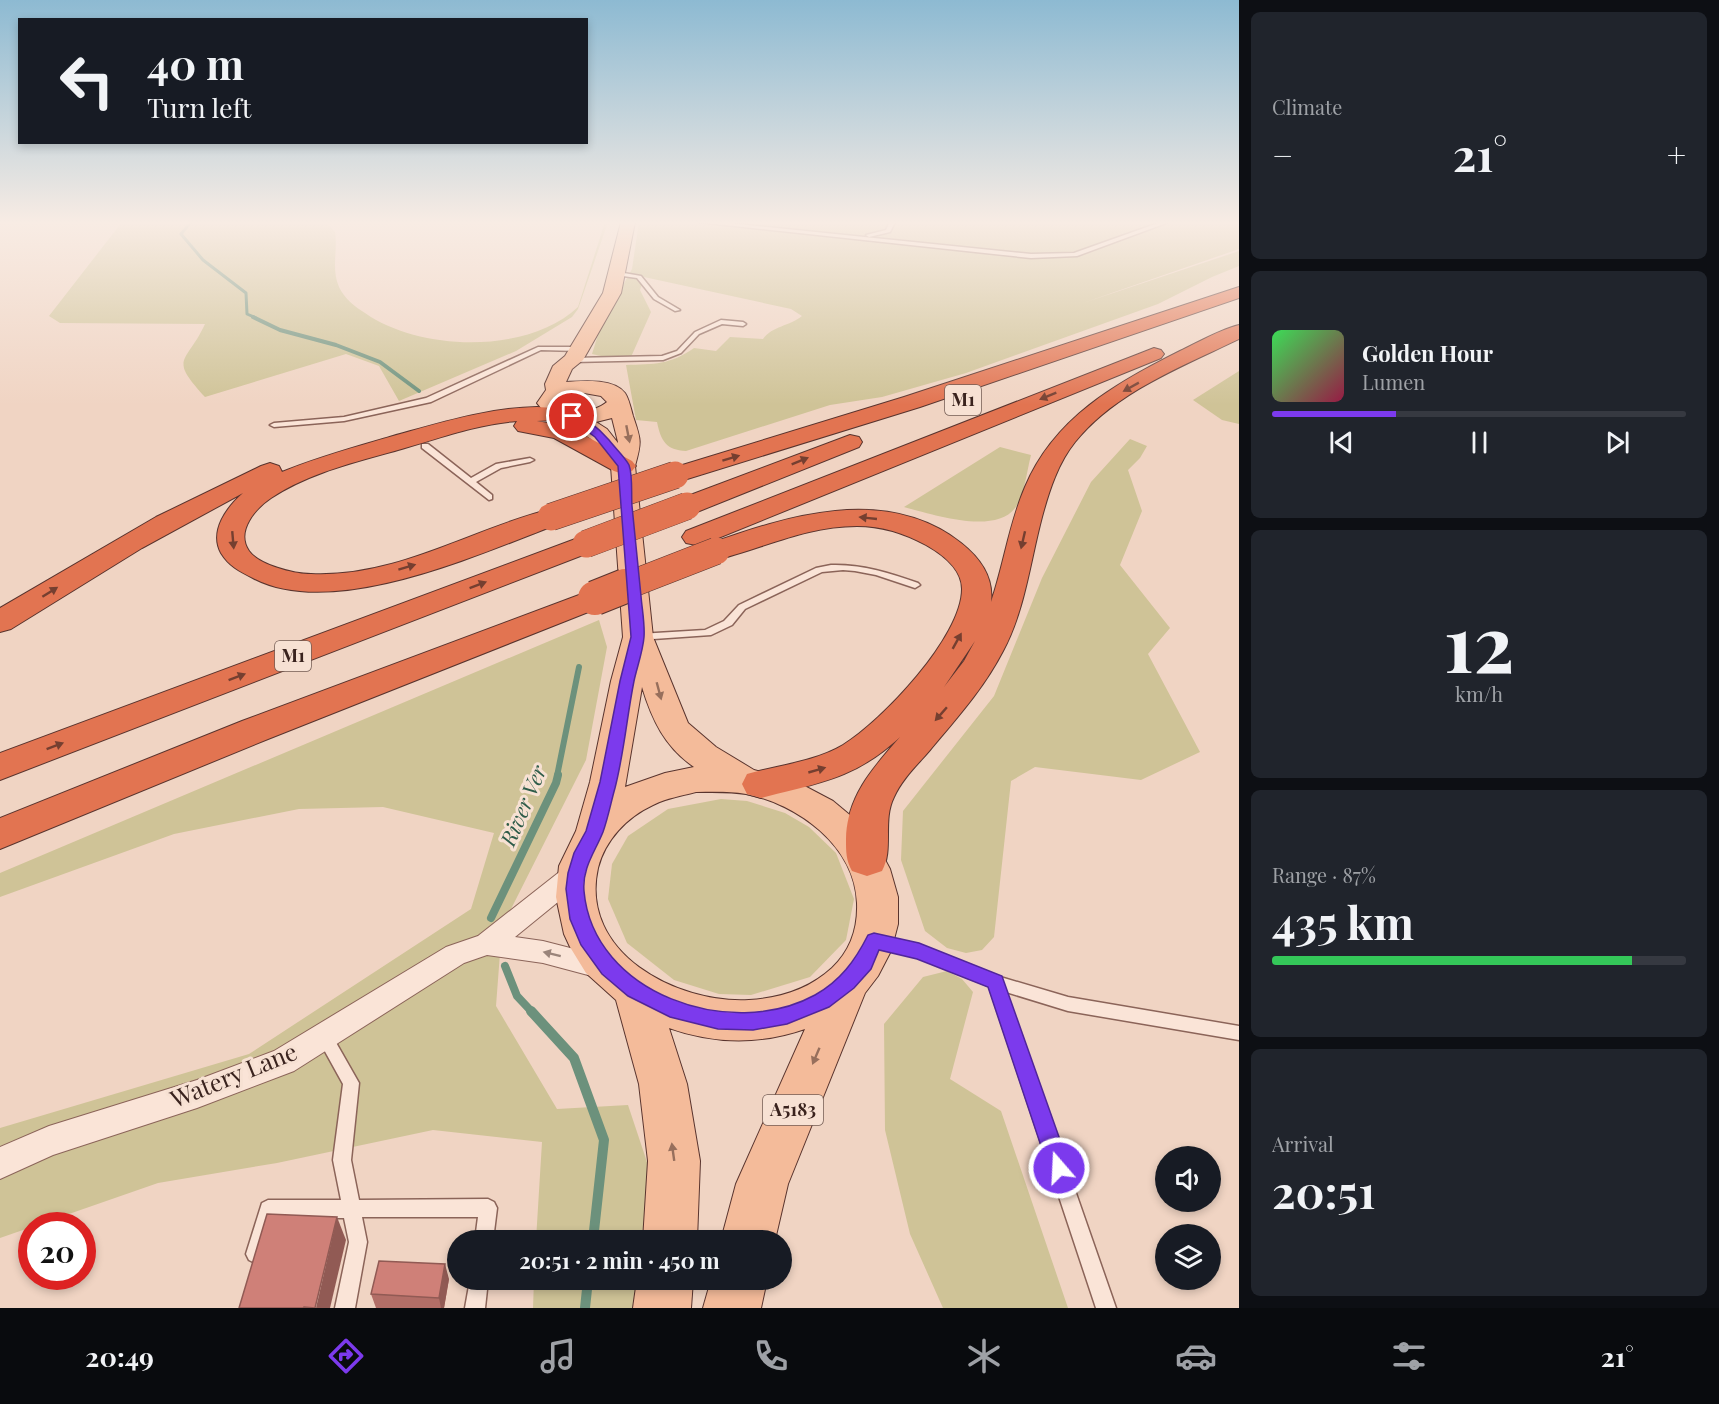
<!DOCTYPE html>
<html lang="en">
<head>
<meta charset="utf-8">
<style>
	body { margin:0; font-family:"Playfair Display",serif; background:#20242c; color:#f1f3f6; height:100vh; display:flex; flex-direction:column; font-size:22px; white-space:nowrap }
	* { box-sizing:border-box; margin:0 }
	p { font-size:20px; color:#9ea1a6 }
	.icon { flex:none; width:33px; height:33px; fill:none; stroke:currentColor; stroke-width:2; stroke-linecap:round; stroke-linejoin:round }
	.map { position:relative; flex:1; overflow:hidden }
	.panel { display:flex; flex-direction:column; gap:12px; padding:12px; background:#0d0f14; width:480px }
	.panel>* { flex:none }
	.hud { position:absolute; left:18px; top:18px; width:570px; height:126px; border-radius:0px; box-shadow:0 3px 9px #0003; background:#171b24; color:#f1f3f6; overflow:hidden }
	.fabs { position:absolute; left:1155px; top:1146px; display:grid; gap:12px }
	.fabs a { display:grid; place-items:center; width:66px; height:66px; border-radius:50%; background:#171b24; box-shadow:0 3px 9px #0003; font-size:30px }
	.speed { position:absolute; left:18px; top:1212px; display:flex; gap:12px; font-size:30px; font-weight:700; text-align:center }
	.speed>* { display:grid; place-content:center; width:78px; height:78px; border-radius:50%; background:#171b24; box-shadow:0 3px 9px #0003; line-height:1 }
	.speed .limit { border:9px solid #d22; background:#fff; color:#111 }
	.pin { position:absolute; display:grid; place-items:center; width:51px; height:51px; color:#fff; margin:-26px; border:3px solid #fff; border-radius:50%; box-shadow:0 2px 6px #0007 }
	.me { position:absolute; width:66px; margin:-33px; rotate:341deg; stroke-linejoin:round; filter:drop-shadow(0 0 4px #0008) }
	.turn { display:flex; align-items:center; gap:21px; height:126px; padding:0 30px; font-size:27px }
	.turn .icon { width:78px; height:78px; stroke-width:2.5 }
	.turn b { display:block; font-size:42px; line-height:51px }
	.big { font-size:45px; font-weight:700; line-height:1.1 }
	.panel .widget { flex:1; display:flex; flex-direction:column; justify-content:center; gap:9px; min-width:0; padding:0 21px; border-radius:9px; background:#20242c }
	.panel .dial { align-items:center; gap:0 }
	.dial b { font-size:78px; line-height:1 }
	.song { display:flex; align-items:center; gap:18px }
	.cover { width:72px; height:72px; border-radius:9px; background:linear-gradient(135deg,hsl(130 70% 55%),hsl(340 70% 35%)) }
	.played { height:6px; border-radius:3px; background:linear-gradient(90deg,#7c3aed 30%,#363941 30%) }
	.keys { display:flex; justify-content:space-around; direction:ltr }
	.heat { display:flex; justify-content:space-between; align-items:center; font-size:33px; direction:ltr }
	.charge { height:9px; border-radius:4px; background:linear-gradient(90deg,#34c759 87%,#363941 0) }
	.trip { position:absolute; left:447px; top:1230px; width:345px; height:60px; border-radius:30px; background:#171b24; box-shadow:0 3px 9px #0003; font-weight:700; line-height:60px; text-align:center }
	.menu { display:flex; height:96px; justify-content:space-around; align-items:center; background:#090b0e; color:#9ea1a6 }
	.menu .icon { width:42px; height:42px }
	.menu .active { color:#7c3aed }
	.menu b { font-size:27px; color:#f1f3f6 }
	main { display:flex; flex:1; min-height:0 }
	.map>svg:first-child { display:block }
</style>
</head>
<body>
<main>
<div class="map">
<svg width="1239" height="1308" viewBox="0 0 1239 1308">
	<rect width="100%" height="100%" fill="#f0d4c3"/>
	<!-- green -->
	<g fill="#cfc397">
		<path d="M122 222H326L335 232C338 250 331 269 339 287 344 298 355 307 365 313 419 351 527 355 578 307L605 222H608L578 309 572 317 516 351 399 401 379 366 346 354 205 397C168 356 186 365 205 324L60 323 49 316Z"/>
		<path d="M639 222H1239V249L1083 303 1239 251V266L1212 277 1158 304 966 373 882 397 830 405 686 451C666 450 661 441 657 422L636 420 626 365C654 364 670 365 694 348L716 351 730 337 763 339C772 326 790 326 802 316L791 309 644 277 640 290 651 312 631 357 610 358 592 354 601 325 632 269Z"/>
		<polygon points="1239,371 1239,424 1222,420 1193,400"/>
		<polygon points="1130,439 1147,446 1140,458 1128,470 1142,511 1120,565 1170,628 1148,654 1200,752 1141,780 1035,767 1011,781 994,937 982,950 966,953 947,948 925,931 901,860 903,811 994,696 1042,578 1091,482"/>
		<path d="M1000 447 1031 455C1027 470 1025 491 1017 505 999 537 931 514 904 507Z"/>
		<polygon points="599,620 607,647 586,760 502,927 496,1006 557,1109 628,1105 647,1162 650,1195 645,1240 536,1240 542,1142 433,1130 277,1163 158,1183 0,1238 0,1128 249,1054 471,909 494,833 383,807 299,809 174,834 0,897 0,873"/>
		<polygon points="721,799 747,801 785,813 809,827 836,853 854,899 846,940 810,977 751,995 719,994 674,980 627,943 608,899 612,864 628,836 668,809"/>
		<polygon points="947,971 962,979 973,992 950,1079 1001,1111 1068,1308 943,1308 910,1234 885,1130 884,1024 923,977"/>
		<polygon points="534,1280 641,1280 638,1308 533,1308"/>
	</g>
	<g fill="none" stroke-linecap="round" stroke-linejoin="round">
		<!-- stream-far4 -->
		<polyline stroke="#6c917c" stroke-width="3" points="191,222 181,234 203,260 246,293 247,314 256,318"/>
		<!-- stream-far3 -->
		<polyline stroke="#6c917c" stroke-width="4" points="253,317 280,330 336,345 380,362 419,391"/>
		<!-- stream-far2 -->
		<polyline stroke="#6c917c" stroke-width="6" points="557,776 579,667"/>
		<!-- stream-far1 -->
		<g stroke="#6c917c" stroke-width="8">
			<polyline points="491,918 556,783 558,775"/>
			<polyline points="505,966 517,996 532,1012"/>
		</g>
		<!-- stream -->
		<g stroke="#6c917c" stroke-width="10">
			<polyline points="531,1011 574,1058 604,1140 593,1240"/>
			<polyline points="585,1308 588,1280"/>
		</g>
		<!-- service casing -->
		<g stroke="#8b6459" stroke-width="3">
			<g id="service">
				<polygon points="698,222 718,222 1031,254 1074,253 1161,222 1169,222 1077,256 1031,258"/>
				<polygon points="890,222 895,222 890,232 869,237 866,235 886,230"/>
				<polygon points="618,272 641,276 658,297 680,310 675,311 654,299 637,278 616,275 615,274"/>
				<polygon points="721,320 743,322 746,324 743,326 722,324 699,334 681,353 663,360 573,362 570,360 573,358 662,356 677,351 695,332"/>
				<polygon points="538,347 579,347 582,349 579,351 541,350 431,402 344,421 274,427 270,425 274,423 344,417 426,398"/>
				<polygon points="422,444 428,444 471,478 496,464 530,458 534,460 530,462 501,468 476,482 492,495 492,499 489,500 422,448"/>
				<path d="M831 565C862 564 890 573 918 583L920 585 915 588 876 575 855 571 843 570 822 572 745 609 732 625 711 635 639 640 634 637 639 634 705 630 724 621 739 605 816 568Z"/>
				<polygon points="880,936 919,945 997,976 1068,997 1239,1026 1239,1040 1068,1011 1006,992 1116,1308 1096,1308 989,986 917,957 875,946 873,942 875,938"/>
				<polygon points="325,1030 330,1032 359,1083 351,1160 359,1200 488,1199 494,1202 497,1208 493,1240 475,1240 478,1217 362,1217 367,1242 355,1308 335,1308 349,1242 344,1218 274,1218 261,1260 255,1263 249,1260 246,1254 262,1203 268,1200 341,1200 333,1160 343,1084 317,1037 320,1032"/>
				<polygon points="470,1280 488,1280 485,1308 465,1308"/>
			</g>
		</g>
		<!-- minor casing -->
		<g stroke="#8b6459" stroke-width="2">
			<polygon id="minor" points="576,863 585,866 588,873 585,880 515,937 543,941 613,959 617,967 613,975 603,979 543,963 487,955 464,963 294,1071 197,1108 53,1155 0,1179 0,1147 49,1126 197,1080 274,1051 446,947 478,936 567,866"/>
		</g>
		<!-- primary casing -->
		<g stroke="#59342e" stroke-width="2">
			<g id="primary">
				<path d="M621 222H635L621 293 583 360 572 369 566 382C583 381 613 378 625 393 629 399 631 409 633 416 641 440 642 441 635 466L653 637 688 723 716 747 754 770 797 782 833 801 863 826 875 841 890 869 898 897V924L891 951 878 976 865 993 788 1184 775 1240H721L736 1184 805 1029C759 1045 714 1044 669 1028L687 1084 700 1161 697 1240H643L648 1161 639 1084 616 1000 586 973 570 947 564 934 556 897 559 866 576 831 590 782 611 681 623 637 611 466 591 439 566 422 546 414 537 403 546 390 545 384 553 366 565 356 603 293ZM584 393 601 396 607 402C593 413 573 414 559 402L568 395ZM612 418 618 442V443L607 429 596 422ZM642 687C652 720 665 747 694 767L665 773 625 787ZM696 792C712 792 729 791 746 794 798 804 855 846 857 903 858 929 850 951 832 968 808 990 780 998 749 1000 677 1004 579 953 598 868 605 840 627 817 653 805 667 798 681 796 696 792Z"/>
				<polygon points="637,1280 693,1280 691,1308 633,1308"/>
				<polygon points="711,1280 767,1280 761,1308 703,1308"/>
			</g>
		</g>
		<!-- motorway casing -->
		<g stroke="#59342e" stroke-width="2">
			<g id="motorway">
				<polygon points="1239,287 1239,298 920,407 684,480 675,483 666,480 662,475 666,470 904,397"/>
				<path d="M1239 325V339C1183 366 1115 392 1075 442 1058 463 1049 491 1042 517 1030 562 1025 610 1003 651 984 688 956 719 930 750 918 764 902 779 894 797 882 821 894 849 882 871L867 876 852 871C846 860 846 852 846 839 847 796 873 768 900 737 855 779 818 783 761 798L747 794 742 784 747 774C779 765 814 762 843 745 882 721 962 637 962 589 962 569 942 554 926 545 904 533 882 526 857 526 806 526 764 548 716 560L706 557 702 551 706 545C786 516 886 484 961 543 980 558 994 577 991 602 1004 564 1009 524 1025 487 1054 418 1116 383 1180 351 1199 342 1219 330 1239 325ZM975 641 964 661 944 687Z"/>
				<polygon points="1154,348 1161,350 1164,354 1161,358 706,543 696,545 686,543 682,537 686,531"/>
				<path d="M537 407 571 409 575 414 571 419 537 421 569 427 632 461 636 466 632 471 623 474 614 471 554 438 518 431 514 426 517 421C476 424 437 439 398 450 356 462 308 473 271 498 256 508 235 531 249 551 259 565 294 574 311 574 397 578 471 529 551 509L561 511 565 517 561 523C481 553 334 621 253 578 239 571 229 566 221 553 209 531 227 507 243 493L142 548 11 629 0 632V608L156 517 261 466 270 463 279 466 282 472C318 457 355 447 393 436 440 423 487 408 537 407Z"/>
				<polygon points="850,435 859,437 862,442 859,447 697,512 687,514 677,512 674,506 677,500"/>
				<polygon points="586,535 596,538 600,544 596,550 0,780 0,753"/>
				<polygon points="595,589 606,591 610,598 606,605 268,739 0,849 0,818 242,721"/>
			</g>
		</g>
		<!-- service -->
		<use href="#service" fill="#fae4d7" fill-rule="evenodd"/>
		<!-- minor -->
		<use href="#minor" fill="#fae4d7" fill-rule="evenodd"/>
		<!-- primary -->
		<use href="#primary" fill="#f4bb9a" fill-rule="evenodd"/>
		<!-- motorway -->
		<use href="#motorway" fill="#e27451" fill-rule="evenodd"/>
		<!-- motorway-bridge-far1 casing -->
		<g stroke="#59342e" stroke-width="28" stroke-linecap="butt">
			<g id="motorway-bridge-far1">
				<polyline points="551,517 675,475"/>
				<polyline points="586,544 687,506"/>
				<polyline points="621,588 716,551"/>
			</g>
		</g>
		<!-- motorway-bridge casing -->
		<g stroke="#59342e" stroke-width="36" stroke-linecap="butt">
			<polyline id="motorway-bridge" points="595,598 625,586"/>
		</g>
		<!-- motorway-bridge-far1 -->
		<use href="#motorway-bridge-far1" stroke="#e27451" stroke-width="27"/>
		<!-- motorway-bridge -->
		<use href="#motorway-bridge" stroke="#e27451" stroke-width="34"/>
	</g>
	<!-- wall -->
	<polygon fill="#b26e67" points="449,1279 444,1308 376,1308 371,1294"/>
	<!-- shaded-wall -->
	<g fill="#915a54">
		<polygon points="337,1217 346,1240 330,1308 316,1308"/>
		<polygon points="445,1264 449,1279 444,1308 441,1308 439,1298"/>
	</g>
	<!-- building -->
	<g fill="#cf8078" stroke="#915a54" stroke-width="1.5">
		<polygon points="267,1214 337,1217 315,1308 304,1307 303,1308 239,1308"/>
		<polygon points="379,1261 445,1264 439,1298 371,1294"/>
	</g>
	<!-- one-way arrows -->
	<defs><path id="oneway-solid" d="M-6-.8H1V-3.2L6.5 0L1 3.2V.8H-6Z" transform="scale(1.5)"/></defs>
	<g fill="#753f30">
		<use href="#oneway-solid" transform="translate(1131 387) rotate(151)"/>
		<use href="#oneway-solid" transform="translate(1048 396) rotate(158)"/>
		<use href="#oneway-solid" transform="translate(731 458) rotate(-17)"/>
		<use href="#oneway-solid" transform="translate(800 461) rotate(-22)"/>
		<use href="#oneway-solid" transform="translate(868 518) rotate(-174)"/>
		<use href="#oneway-solid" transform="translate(233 540) rotate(85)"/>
		<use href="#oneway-solid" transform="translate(1023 540) rotate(103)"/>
		<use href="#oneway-solid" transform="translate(407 567) rotate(-17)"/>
		<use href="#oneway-solid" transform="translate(478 585) rotate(-21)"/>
		<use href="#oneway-solid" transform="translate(50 592) rotate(-32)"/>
		<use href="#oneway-solid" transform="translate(957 641) rotate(-61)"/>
		<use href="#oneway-solid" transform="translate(237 677) rotate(-21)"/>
		<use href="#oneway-solid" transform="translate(941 714) rotate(131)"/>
		<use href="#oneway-solid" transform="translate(55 746) rotate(-21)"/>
		<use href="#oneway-solid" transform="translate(817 770) rotate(-16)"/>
	</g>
	<g fill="#976f5c">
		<use href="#oneway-solid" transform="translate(628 434) rotate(79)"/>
		<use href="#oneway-solid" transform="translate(659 691) rotate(75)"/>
		<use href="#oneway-solid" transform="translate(816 1056) rotate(113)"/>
		<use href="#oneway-solid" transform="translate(673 1152) rotate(-98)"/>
	</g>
	<use fill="#9a847a" href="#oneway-solid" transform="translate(552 954) rotate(-166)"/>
	<!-- sky -->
	<linearGradient id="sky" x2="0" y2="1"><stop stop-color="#8dbad2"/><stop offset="0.55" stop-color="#f8ece4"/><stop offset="1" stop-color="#f8ece4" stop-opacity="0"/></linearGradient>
	<rect width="1239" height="405" fill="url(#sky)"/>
	<!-- route -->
	<path fill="#7c3aed" stroke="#51269a" stroke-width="1.5" d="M569 414C582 412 601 431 609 440 615 448 625 457 629 465 633 476 631 494 632 506 635 536 638 566 641 596 642 609 645 624 644 637 643 651 637 667 634 681 627 716 624 753 615 788 611 802 608 818 603 832 595 852 582 868 584 891 593 994 731 1041 815 995 840 981 855 961 868 935L874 933 919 943 1002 976 1070 1168 1067 1176 1059 1179 1051 1176 988 987 917 959 879 950 871 969 854 988 829 1007 787 1024 753 1030 718 1029 670 1017 628 996 602 974 581 945 570 919 566 889 568 873 574 853 586 831 600 782 620 681 631 637 618 466 595 437 569 418Z"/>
	<g text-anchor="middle" stroke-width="6" stroke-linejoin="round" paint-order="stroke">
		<!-- shield labels -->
		<g fill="#f7e1d3" stroke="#735c54" stroke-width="1.5">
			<rect x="945" y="385" width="36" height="30" rx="4.5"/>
			<rect x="275" y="641" width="36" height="30" rx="4.5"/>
			<rect x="763" y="1095" width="60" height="30" rx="4.5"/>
		</g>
		<g font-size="18" font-weight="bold" fill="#3a231e">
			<text x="963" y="406">M1</text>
			<text x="293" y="662">M1</text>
			<text x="793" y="1116">A5183</text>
		</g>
		<!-- water labels -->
		<g font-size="21" font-style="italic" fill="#2d5b49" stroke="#f7e1d3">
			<text transform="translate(524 806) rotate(-67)" y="7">River Ver</text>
		</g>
		<!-- near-street labels -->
		<g font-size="24" fill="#3a231e" stroke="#f7e1d3">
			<text transform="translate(234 1076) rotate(-22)" y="8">Watery Lane</text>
		</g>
	</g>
</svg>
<div class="fabs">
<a><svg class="icon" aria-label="sound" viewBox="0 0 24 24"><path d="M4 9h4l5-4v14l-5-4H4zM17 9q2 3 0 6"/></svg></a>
<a><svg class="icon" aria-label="layers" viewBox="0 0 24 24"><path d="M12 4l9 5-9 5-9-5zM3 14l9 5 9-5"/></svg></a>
</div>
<div class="speed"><div class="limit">20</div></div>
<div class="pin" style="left:572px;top:416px;background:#d93025"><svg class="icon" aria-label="arrive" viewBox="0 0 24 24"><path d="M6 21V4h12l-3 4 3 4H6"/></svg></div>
<svg class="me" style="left:1059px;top:1168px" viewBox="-20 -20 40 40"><circle r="17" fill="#7c3aed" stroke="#fff" stroke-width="3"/><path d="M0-11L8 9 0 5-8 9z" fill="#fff"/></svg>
<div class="trip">20:51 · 2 min · 450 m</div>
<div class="hud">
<div class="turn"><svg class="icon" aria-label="left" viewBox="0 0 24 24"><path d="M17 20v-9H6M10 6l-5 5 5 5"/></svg><div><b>40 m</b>Turn left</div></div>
</div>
</div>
<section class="panel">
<div class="widget"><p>Climate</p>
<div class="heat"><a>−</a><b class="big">21°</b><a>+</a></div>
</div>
<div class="widget">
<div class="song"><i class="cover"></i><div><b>Golden Hour</b><p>Lumen</p></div></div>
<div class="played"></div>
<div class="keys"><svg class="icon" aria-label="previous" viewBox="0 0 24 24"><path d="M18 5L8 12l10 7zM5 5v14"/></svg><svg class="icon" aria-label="pause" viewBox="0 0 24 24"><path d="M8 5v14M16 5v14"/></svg><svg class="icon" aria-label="next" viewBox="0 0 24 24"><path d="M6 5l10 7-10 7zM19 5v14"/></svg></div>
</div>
<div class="widget dial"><b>12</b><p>km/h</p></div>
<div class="widget"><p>Range · 87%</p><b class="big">435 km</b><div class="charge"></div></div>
<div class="widget"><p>Arrival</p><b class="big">20:51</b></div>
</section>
</main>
<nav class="menu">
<b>20:49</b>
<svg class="icon active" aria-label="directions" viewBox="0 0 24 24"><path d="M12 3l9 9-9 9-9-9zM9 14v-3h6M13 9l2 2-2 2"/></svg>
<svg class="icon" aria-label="music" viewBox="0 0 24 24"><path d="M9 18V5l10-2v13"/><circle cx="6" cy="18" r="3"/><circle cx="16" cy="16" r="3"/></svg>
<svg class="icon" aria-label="phone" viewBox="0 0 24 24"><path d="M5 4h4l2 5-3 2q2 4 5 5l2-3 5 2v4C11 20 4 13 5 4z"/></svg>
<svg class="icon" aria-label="climate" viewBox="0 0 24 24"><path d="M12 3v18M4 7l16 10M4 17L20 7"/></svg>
<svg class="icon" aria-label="car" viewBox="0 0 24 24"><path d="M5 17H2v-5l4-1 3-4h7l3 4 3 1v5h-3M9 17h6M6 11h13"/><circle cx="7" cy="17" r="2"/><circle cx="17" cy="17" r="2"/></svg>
<svg class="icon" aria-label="filters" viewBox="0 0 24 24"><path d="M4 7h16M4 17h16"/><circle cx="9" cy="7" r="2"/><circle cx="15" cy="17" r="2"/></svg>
<b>21°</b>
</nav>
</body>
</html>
